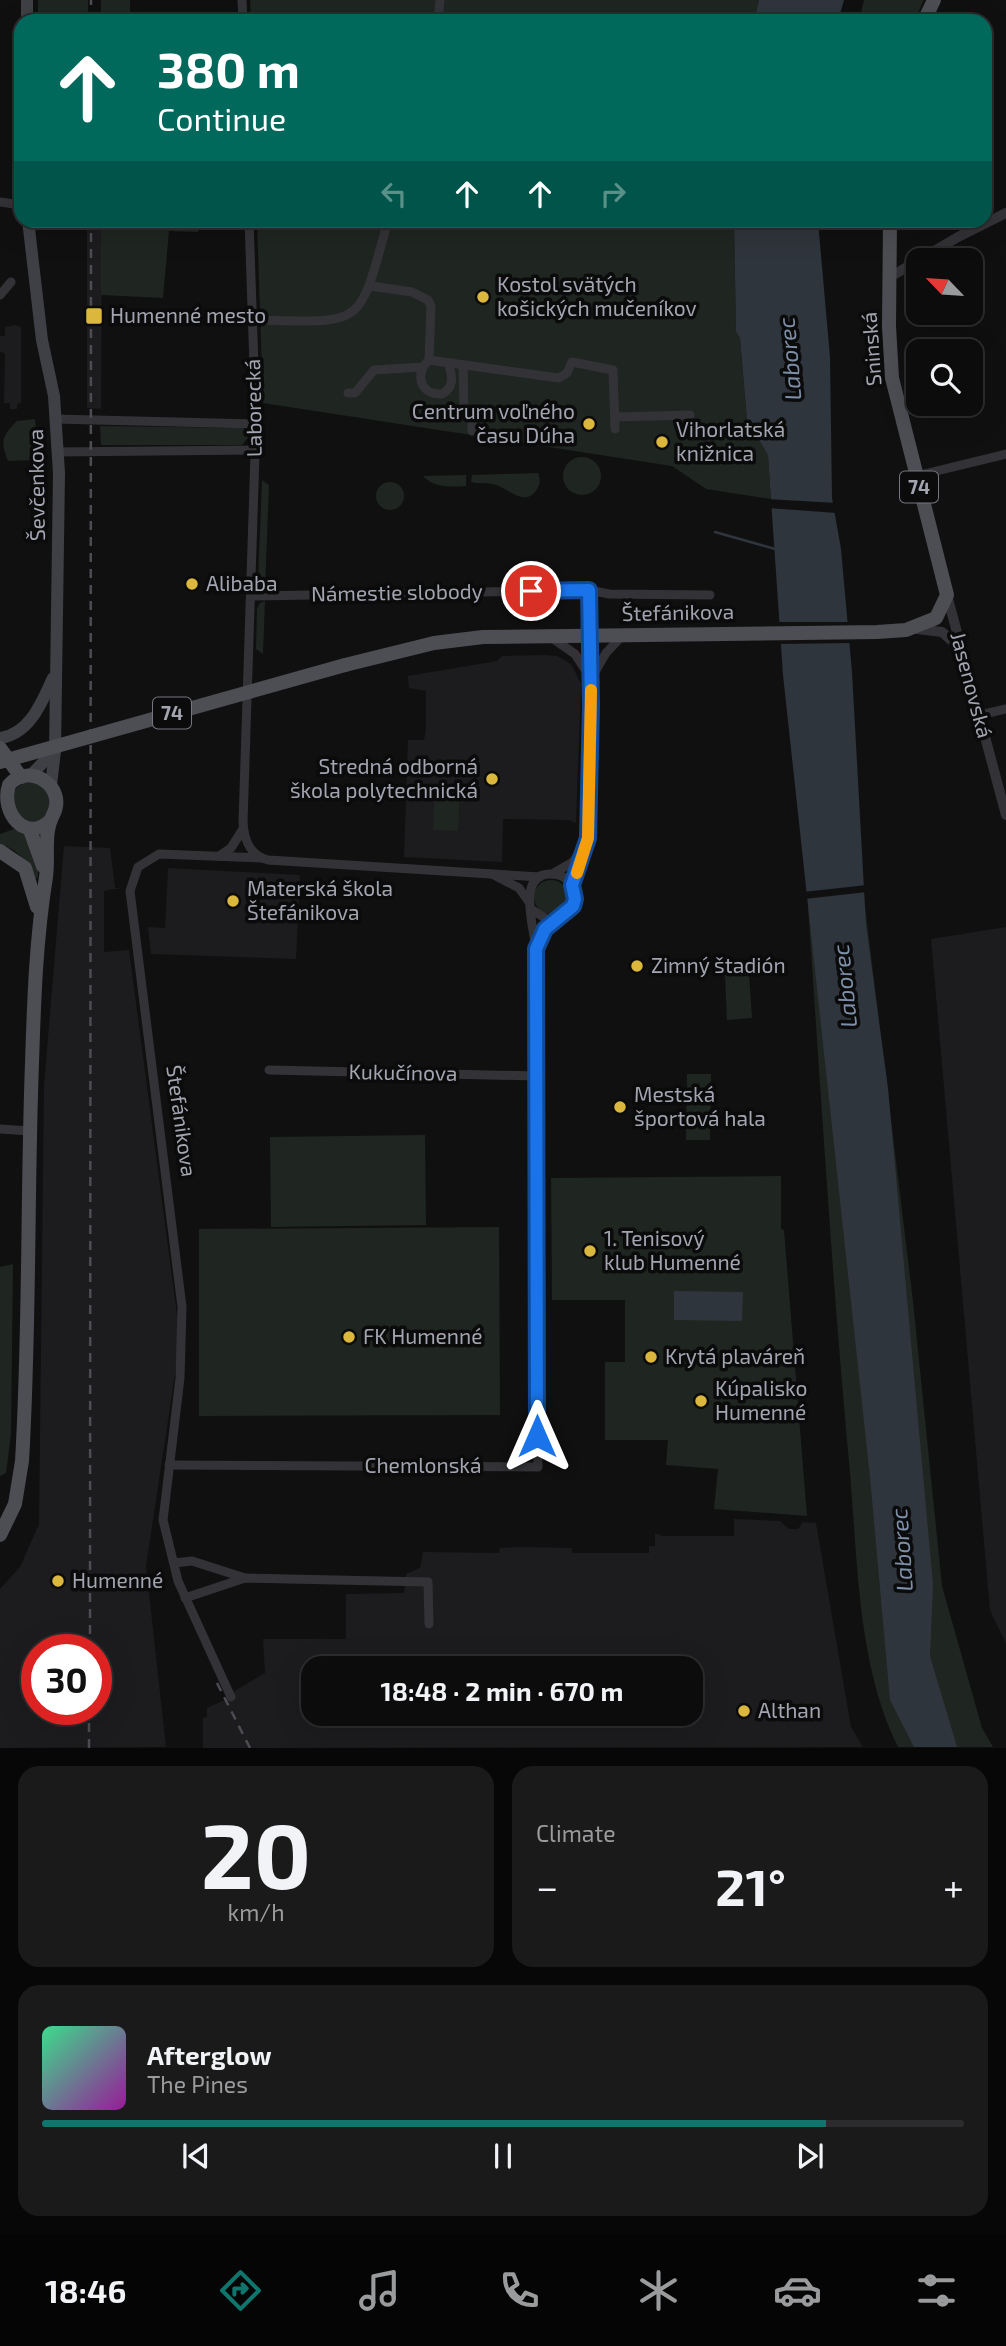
<!DOCTYPE html>
<html lang="en">
<head>
<meta charset="utf-8">
<style>
	body { margin:0; font-family:"Exo 2",sans-serif; background:#1a1a1b; color:#f1f3f6; height:100vh; display:flex; flex-direction:column; font-size:26px; white-space:nowrap }
	* { box-sizing:border-box; margin:0 }
	p { font-size:23px; color:#9a9b9d }
	.icon { flex:none; width:38px; height:38px; fill:none; stroke:currentColor; stroke-width:2; stroke-linecap:round; stroke-linejoin:round }
	.map { position:relative; height:1748px; overflow:hidden }
	.side { display:flex; flex-direction:column; gap:18px; padding:18px; background:#070707; flex:1 }
	.side>* { flex:none }
	.guide { position:absolute; left:14px; top:14px; width:978px; height:214px; border-radius:21px; box-shadow:0 7px 28px #0002,0 0 0 2px #2c2c2e; background:#00695c; color:#fff; overflow:hidden }
	.needle { width:46px; rotate:295deg }
	.tools { position:absolute; left:906px; top:248px; display:grid; gap:14px }
	.tools a { display:grid; place-items:center; width:77px; height:77px; border-radius:14px; background:#0c0c0d; box-shadow:0 7px 28px #0002,0 0 0 2px #2c2c2e; font-size:35px }
	.speed { position:absolute; left:21px; top:1634px; display:flex; gap:14px; font-size:35px; font-weight:700; text-align:center }
	.speed>* { display:grid; place-content:center; width:91px; height:91px; border-radius:50%; background:#0c0c0d; box-shadow:0 7px 28px #0002,0 0 0 2px #2c2c2e; line-height:1 }
	.speed .limit { border:10px solid #d22; background:#fff; color:#111 }
	.pin { position:absolute; display:grid; place-items:center; width:60px; height:60px; color:#fff; margin:-30px; border:4px solid #fff; border-radius:50%; box-shadow:0 2px 7px #0007 }
	.me { position:absolute; width:77px; margin:-38px; rotate:0deg; stroke-linejoin:round; filter:drop-shadow(0 0 5px #0008) }
	.turn { display:flex; align-items:center; gap:24px; height:147px; padding:0 28px; font-size:32px }
	.turn .icon { width:91px; height:91px; stroke-width:2.5 }
	.turn b { display:block; font-size:49px; line-height:60px }
	.lanes { display:flex; align-items:center; height:66px; padding:0 28px; background:#0003; justify-content:center; gap:35px; direction:ltr }
	.lanes .off { opacity:.35 }
	.big { font-size:52px; font-weight:700; line-height:1.1 }
	.side .tile { flex:1; display:flex; flex-direction:column; justify-content:center; gap:10px; min-width:0; padding:0 24px; border-radius:21px; background:#1a1a1b }
	.side .dial { align-items:center; gap:0 }
	.dial b { font-size:91px; line-height:1 }
	.song { display:flex; align-items:center; gap:21px }
	.cover { width:84px; height:84px; border-radius:10px; background:linear-gradient(135deg,hsl(150 70% 55%),hsl(300 70% 35%)) }
	.played { height:7px; border-radius:4px; background:linear-gradient(90deg,#0f766e 85%,#2c2c2e 85%) }
	.keys { display:flex; justify-content:space-around; direction:ltr }
	.heat { display:flex; justify-content:space-between; align-items:center; font-size:38px; direction:ltr }
	.side .tiles { flex:1; display:grid; gap:18px; grid-template-columns:1fr 1fr }
	.tile:last-child { grid-column:span 2 }
	.trip { position:absolute; left:301px; top:1656px; width:402px; height:70px; border-radius:21px; background:#0c0c0d; box-shadow:0 7px 28px #0002,0 0 0 2px #2c2c2e; font-weight:700; line-height:70px; text-align:center }
	.tabs { display:flex; height:112px; justify-content:space-around; align-items:center; background:#050505; color:#9a9b9d }
	.tabs .icon { width:49px; height:49px }
	.tabs .current { color:#0f766e }
	.tabs b { font-size:32px; color:#f1f3f6 }
	.map>svg:first-child { display:block }
</style>
</head>
<body>
<div class="map">
<svg width="1006" height="1748" viewBox="0 0 1006 1748">
	<rect width="100%" height="100%" fill="#101011"/>
	<!-- built -->
	<g fill="#1c1c1e" fill-rule="evenodd">
		<polygon points="87,221 102,222 101,409 87,408"/>
		<polygon points="15,325 21,327 21,403 17,404 17,409 10,409 10,403 4,403 5,353 0,352 0,336 5,336 5,327"/>
		<polygon points="544,655 557,656 571,664 581,684 576,823 569,820 503,819 502,862 404,857 408,740 424,740 426,729 426,691 409,688 408,676 497,661 502,656"/>
		<path d="M64 846 110 848 115 888H121L104 891V952L129 950 177 1315V1361L146 1566 166 1747 0 1748V1589L20 1567 39 1524 44 1086ZM37 1650H96V1710H37Z"/>
		<polygon points="168,868 300,875 296,959 151,954 148,927 165,928"/>
		<polygon points="1006,927 1006,1644 990,1610 931,939"/>
		<path d="M734 1519 780 1521 789 1529H798L803 1522 816 1523 851 1727 863 1747 203 1748V1718L207 1717V1708L229 1698 228 1695 265 1673 263 1639H346V1594L404 1593 406 1574 420 1568 423 1552 499 1553 500 1548 521 1547 572 1548V1553H649V1546H655V1533L662 1536H734ZM313 1668H691V1713H313Z"/>
	</g>
	<!-- green -->
	<g fill="#1f2520">
		<rect x="38" y="0" width="50" height="21"/>
		<rect x="101" y="0" width="29" height="21"/>
		<polygon points="250,0 759,0 754,21 251,21"/>
		<polygon points="864,0 924,0 914,21 859,21"/>
		<polygon points="101,221 182,221 199,226 198,232 169,231 163,298 101,295"/>
		<polygon points="257,221 734,221 736,332 740,338 747,420 768,454 771,499 706,489 672,466 263,403"/>
		<path d="M35 419 39 460 8 461C0 441 2 436 17 421Z"/>
		<polygon points="100,426 244,428 250,435 242,445 101,445"/>
		<circle cx="582" cy="476" r="19"/>
		<path d="M538 473C540 479 541 483 537 489 526 509 507 487 493 484 485 482 477 484 471 482L472 475Z"/>
		<path d="M466 475V486C451 487 434 488 423 476Z"/>
		<polygon points="262,480 269,485 265,590 258,582"/>
		<circle cx="390" cy="496" r="14"/>
		<polygon points="265,601 263,654 256,649 257,609 260,603"/>
		<circle cx="31" cy="802" r="20"/>
		<polygon points="435,785 460,786 458,831 433,830"/>
		<path d="M14 829 24 834 38 869V878H34C27 861 19 850 0 844V834Z"/>
		<circle cx="551" cy="897" r="17"/>
		<path d="M864 898 913 1301 942 1586 982 1728 993 1747H898C856 1662 858 1556 849 1462 832 1278 821 1093 808 908Z"/>
		<polygon points="749,973 752,1018 727,1020 725,975"/>
		<polygon points="687,1074 711,1074 710,1140 686,1140"/>
		<polygon points="425,1135 426,1225 271,1227 270,1137"/>
		<polygon points="781,1176 781,1229 784,1230 807,1516 714,1509 718,1469 666,1465 668,1440 605,1440 605,1362 625,1362 625,1300 552,1300 551,1178"/>
		<polygon points="499,1227 500,1415 199,1416 199,1229"/>
		<polygon points="13,1264 11,1434 6,1473 0,1476 0,1267"/>
	</g>
	<!-- water -->
	<g fill="#2f353c">
		<polygon points="759,0 844,0 838,21 754,21"/>
		<polygon points="734,221 818,221 830,357 832,498 841,549 852,672 866,925 888,1088 933,1585 930,1656 957,1747 914,1747 890,1700 870,1477 783,675 768,455 747,420 740,338 736,332"/>
		<polygon points="674,1291 743,1292 742,1321 674,1320"/>
	</g>
	<!-- pier -->
	<g fill="#101011">
		<polygon points="767,499 836,503 837,513 768,508"/>
		<polygon points="776,622 851,622 853,643 777,644"/>
		<polygon points="867,885 867,892 804,899 803,892"/>
	</g>
	<g fill="none" stroke-linecap="round" stroke-linejoin="round">
		<!-- stream -->
		<polyline stroke="#2f353c" stroke-width="2.5" points="715,532 775,549"/>
		<!-- minor -->
		<g stroke="#333337" stroke-width="9">
			<polyline points="242,0 243,21"/>
			<polyline points="438,21 440,0"/>
			<polyline points="0,202 21,205"/>
			<path d="M249 220 256 424 243 822C244 839 249 855 268 860L540 877"/>
			<polyline points="371,286 412,292 428,300 431,306 429,360 559,378 567,373 572,362 613,370 615,429"/>
			<polyline points="0,295 11,282"/>
			<path d="M253 320C365 322 358 331 388 220"/>
			<path d="M429 360C414 374 420 395 442 394 455 387 452 376 449 365"/>
			<polyline points="463,366 464,412 472,420 472,431"/>
			<polyline points="348,393 355,393 374,370 422,367"/>
			<polyline points="615,417 690,415"/>
			<polyline points="55,419 256,424"/>
			<polyline points="57,452 256,450"/>
			<polyline points="916,476 1006,454"/>
			<polyline points="251,596 589,590 609,594 710,595"/>
			<polyline points="552,638 575,654 588,674"/>
			<polyline points="592,677 606,653 623,635"/>
			<polyline points="980,715 1006,709"/>
			<polyline points="219,856 231,848 243,829"/>
			<polyline points="554,873 573,862 585,843"/>
			<polyline points="494,875 519,888 529,902"/>
			<polyline points="572,885 588,838 591,733 589,590"/>
			<polyline points="537,947 545,929 556,920"/>
			<polyline points="269,1070 537,1076"/>
			<polyline points="0,1129 30,1131"/>
			<path d="M169 1465 538 1467 536 949C534 928 516 873 551 874 562 874 568 879 574 888L573 906 563 917 548 920 531 909"/>
			<polyline points="174,1563 192,1561 245,1578"/>
			<polyline points="185,1598 245,1578 428,1582 429,1624"/>
			<polyline points="231,1697 178,1581 163,1520 180,1378 182,1307 130,891 138,867 159,854 262,858"/>
		</g>
		<!-- tertiary -->
		<g stroke="#333337" stroke-width="10">
			<polyline points="890,277 958,237 1006,213"/>
			<polyline points="947,595 1006,815"/>
			<polyline points="917,629 942,632 960,648"/>
		</g>
		<!-- secondary -->
		<g stroke="#3f4045" stroke-width="12">
			<polyline points="27,21 27,0"/>
			<polyline points="28,220 42,340 54,396 59,473 55,751 51,785"/>
			<path d="M0 738C30 734 42 702 53 678"/>
			<polyline points="31,775 54,751"/>
		</g>
		<!-- primary -->
		<g stroke="#4d4e54" stroke-width="14">
			<polyline points="924,21 934,0"/>
			<polyline points="345,665 434,643 483,637 877,632 906,630 936,618 947,595 892,378 889,326 890,220"/>
			<polyline points="0,748 21,777"/>
			<polyline points="30,830 43,866"/>
			<polyline points="0,851 25,868 37,907"/>
			<path d="M0 1535 15 1504 22 1461C30 1329 27 1195 32 1063 34 1000 36 939 46 877 49 856 43 834 53 815 68 787 29 761 9 785 0 813 26 844 51 820"/>
		</g>
		<!-- rail -->
		<g stroke="#4c4d52" stroke-width="2.5" stroke-dasharray="9 7" stroke-linecap="butt">
			<polyline points="91,21 91,0"/>
			<polyline points="90,1650 91,220"/>
			<polyline points="217,1683 250,1748"/>
			<polyline points="89,1748 89,1710"/>
		</g>
		<!-- primary-bridge -->
		<polyline stroke="#4d4e54" stroke-width="14" points="0,762 345,665"/>
	</g>
	<g fill="none" stroke-linecap="round" stroke-linejoin="round">
		<!-- route casing -->
		<g stroke="#114b97" stroke-width="18">
			<polyline id="route" points="531,591 589,590 591,706 588,838 572,885 575,899 573,906 545,929 536,949 537,1436"/>
		</g>
		<!-- route -->
		<use href="#route" stroke="#1a73e8" stroke-width="12"/>
		<!-- slow -->
		<polyline stroke="#f59e0b" stroke-width="12" points="577,873 588,838 591,690"/>
	</g>
	<!-- markers -->
	<g fill="#dbb73e" stroke="#0b0b0c" stroke-width="2.5">
		<circle cx="483" cy="297" r="7"/>
		<rect x="85" y="307" width="18" height="18" rx="3.5"/>
		<circle cx="589" cy="424" r="7"/>
		<circle cx="662" cy="442" r="7"/>
		<circle cx="192" cy="584" r="7"/>
		<circle cx="492" cy="779" r="7"/>
		<circle cx="233" cy="901" r="7"/>
		<circle cx="637" cy="966" r="7"/>
		<circle cx="620" cy="1107" r="7"/>
		<circle cx="590" cy="1251" r="7"/>
		<circle cx="349" cy="1337" r="7"/>
		<circle cx="651" cy="1357" r="7"/>
		<circle cx="701" cy="1401" r="7"/>
		<circle cx="58" cy="1581" r="7"/>
		<circle cx="744" cy="1711" r="7"/>
	</g>
	<g text-anchor="middle" stroke-width="7" stroke-linejoin="round" paint-order="stroke">
		<!-- shield labels -->
		<g fill="#0b0b0c" stroke="#75777f" stroke-width="2">
			<rect x="900" y="471.5" width="38" height="31" rx="5"/>
			<rect x="153" y="697.5" width="38" height="31" rx="5"/>
		</g>
		<g font-size="19" font-weight="bold" fill="#a2a5b0">
			<text x="919" y="494">74</text>
			<text x="172" y="720">74</text>
		</g>
		<!-- poi labels -->
		<g font-size="21" fill="#a2a5b0" stroke="#0b0b0c" text-anchor="start">
			<text x="497" y="292">Kostol svätých<tspan x="497" dy="24">košických mučeníkov</tspan></text>
			<text x="110" y="323">Humenné mesto</text>
			<text x="575" y="419" text-anchor="end">Centrum voľného<tspan x="575" dy="24">času Dúha</tspan></text>
			<text x="676" y="437">Vihorlatská<tspan x="676" dy="24">knižnica</tspan></text>
			<text x="206" y="591">Alibaba</text>
			<text x="478" y="774" text-anchor="end">Stredná odborná<tspan x="478" dy="24">škola polytechnická</tspan></text>
			<text x="247" y="896">Materská škola<tspan x="247" dy="24">Štefánikova</tspan></text>
			<text x="651" y="973">Zimný štadión</text>
			<text x="634" y="1102">Mestská<tspan x="634" dy="24">športová hala</tspan></text>
			<text x="604" y="1246">1. Tenisový<tspan x="604" dy="24">klub Humenné</tspan></text>
			<text x="363" y="1344">FK Humenné</text>
			<text x="665" y="1364">Krytá plaváreň</text>
			<text x="715" y="1396">Kúpalisko<tspan x="715" dy="24">Humenné</tspan></text>
			<text x="72" y="1588">Humenné</text>
			<text x="758" y="1718">Althan</text>
		</g>
		<!-- street labels -->
		<g font-size="21" fill="#a2a5b0" stroke="#0b0b0c">
			<text transform="translate(872 349) rotate(-94)" y="7">Sninská</text>
			<text transform="translate(254 408) rotate(-91)" y="7">Laborecká</text>
			<text transform="translate(37 485) rotate(-91)" y="7">Ševčenkova</text>
			<text transform="translate(397 593) rotate(-1)" y="7">Námestie slobody</text>
			<text transform="translate(678 613) rotate(-1)" y="7">Štefánikova</text>
			<text transform="translate(971 685) rotate(75)" y="7">Jasenovská</text>
			<text transform="translate(403 1073) rotate(1)" y="7">Kukučínova</text>
			<text transform="translate(181 1121) rotate(82)" y="7">Štefánikova</text>
			<text x="423" y="1473">Chemlonská</text>
		</g>
		<!-- water labels -->
		<g font-size="23" font-style="italic" fill="#7d8fa8" stroke="#0b0b0c">
			<text transform="translate(790 359) rotate(-95)" y="8">Laborec</text>
			<text transform="translate(845 986) rotate(-96)" y="8">Laborec</text>
			<text transform="translate(902 1550) rotate(-94)" y="8">Laborec</text>
		</g>
	</g>
</svg>
<div class="tools">
<a><svg class="needle" viewBox="-14 -14 28 28"><path d="M0-13l5 13h-10z" fill="#e53935"/><path d="M0 13l5-13h-10z" fill="#9a9b9d"/></svg></a>
<a><svg class="icon" aria-label="search" viewBox="0 0 24 24"><circle cx="10" cy="10" r="6"/><path d="M15 15l6 6"/></svg></a>
</div>
<div class="speed"><div class="limit">30</div></div>
<div class="pin" style="left:531px;top:591px;background:#d93025"><svg class="icon" aria-label="arrive" viewBox="0 0 24 24"><path d="M6 21V4h12l-3 4 3 4H6"/></svg></div>
<svg class="me" style="left:537px;top:1436px" viewBox="-20 -20 40 40"><path d="M0-17L14 15 0 8-14 15z" fill="#1a73e8" stroke="#fff" stroke-width="4"/></svg>
<div class="trip">18:48 · 2 min · 670 m</div>
<div class="guide">
<div class="turn"><svg class="icon" aria-label="ahead" viewBox="0 0 24 24"><path d="M12 20V5M6 11l6-6 6 6"/></svg><div><b>380 m</b>Continue</div></div>
<div class="lanes"><svg class="icon off" aria-label="left" viewBox="0 0 24 24"><path d="M17 20v-9H6M10 6l-5 5 5 5"/></svg><svg class="icon" aria-label="ahead" viewBox="0 0 24 24"><path d="M12 20V5M6 11l6-6 6 6"/></svg><svg class="icon" aria-label="ahead" viewBox="0 0 24 24"><path d="M12 20V5M6 11l6-6 6 6"/></svg><svg class="icon off" aria-label="right" viewBox="0 0 24 24"><path d="M7 20v-9h11M14 6l5 5-5 5"/></svg></div>
</div>
</div>
<section class="side">
<div class="tiles">
<div class="tile dial"><b>20</b><p>km/h</p></div>
<div class="tile"><p>Climate</p>
<div class="heat"><a>−</a><b class="big">21°</b><a>+</a></div>
</div>
<div class="tile">
<div class="song"><i class="cover"></i><div><b>Afterglow</b><p>The Pines</p></div></div>
<div class="played"></div>
<div class="keys"><svg class="icon" aria-label="previous" viewBox="0 0 24 24"><path d="M18 5L8 12l10 7zM5 5v14"/></svg><svg class="icon" aria-label="pause" viewBox="0 0 24 24"><path d="M8 5v14M16 5v14"/></svg><svg class="icon" aria-label="next" viewBox="0 0 24 24"><path d="M6 5l10 7-10 7zM19 5v14"/></svg></div>
</div>
</div>
</section>
<nav class="tabs">
<b>18:46</b>
<svg class="icon current" aria-label="directions" viewBox="0 0 24 24"><path d="M12 3l9 9-9 9-9-9zM9 14v-3h6M13 9l2 2-2 2"/></svg>
<svg class="icon" aria-label="music" viewBox="0 0 24 24"><path d="M9 18V5l10-2v13"/><circle cx="6" cy="18" r="3"/><circle cx="16" cy="16" r="3"/></svg>
<svg class="icon" aria-label="phone" viewBox="0 0 24 24"><path d="M5 4h4l2 5-3 2q2 4 5 5l2-3 5 2v4C11 20 4 13 5 4z"/></svg>
<svg class="icon" aria-label="climate" viewBox="0 0 24 24"><path d="M12 3v18M4 7l16 10M4 17L20 7"/></svg>
<svg class="icon" aria-label="car" viewBox="0 0 24 24"><path d="M5 17H2v-5l4-1 3-4h7l3 4 3 1v5h-3M9 17h6M6 11h13"/><circle cx="7" cy="17" r="2"/><circle cx="17" cy="17" r="2"/></svg>
<svg class="icon" aria-label="filters" viewBox="0 0 24 24"><path d="M4 7h16M4 17h16"/><circle cx="9" cy="7" r="2"/><circle cx="15" cy="17" r="2"/></svg>
</nav>
</body>
</html>
